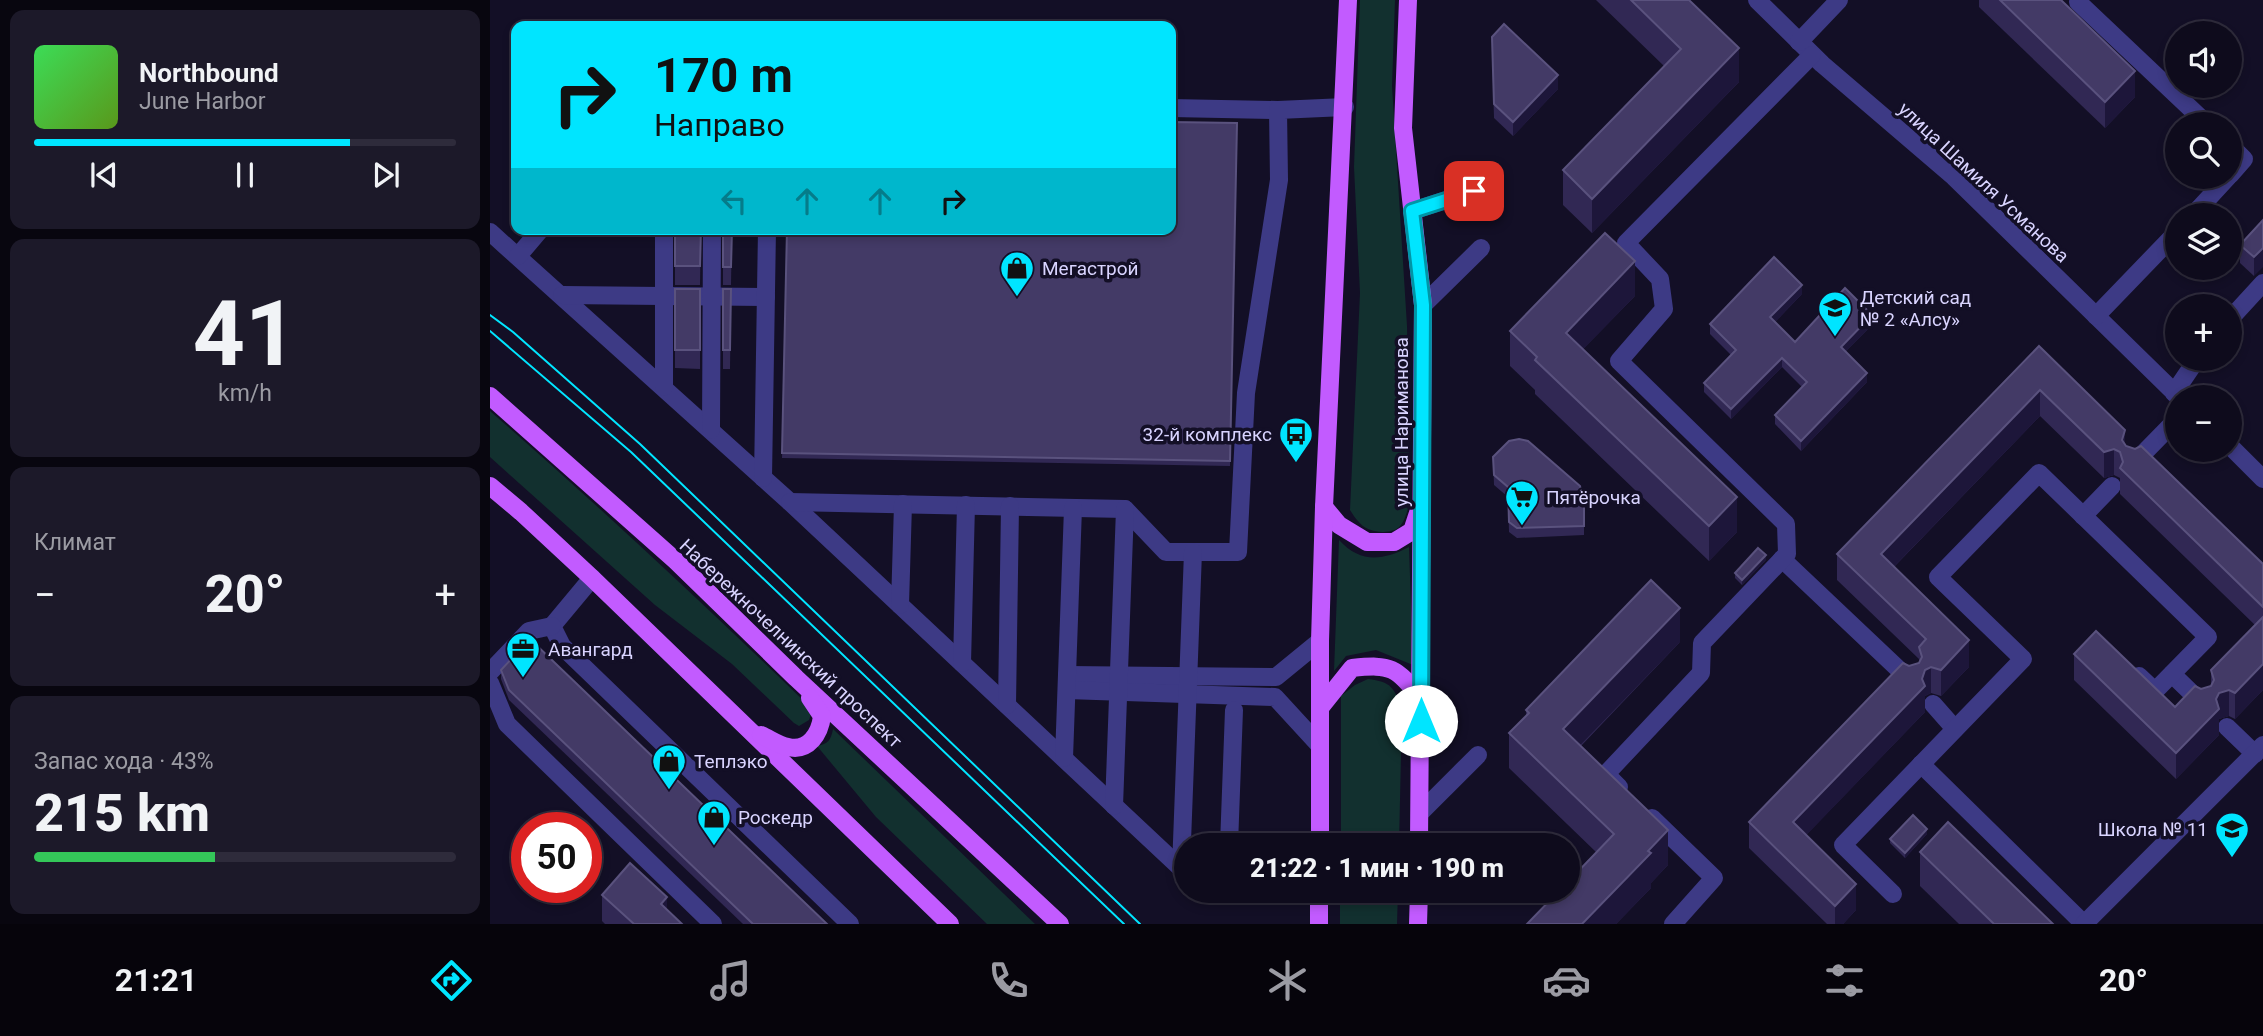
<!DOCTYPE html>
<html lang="ru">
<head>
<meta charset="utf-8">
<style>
	body { margin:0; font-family:Roboto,sans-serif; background:#1c1929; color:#f1f3f6; height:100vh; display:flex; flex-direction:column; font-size:26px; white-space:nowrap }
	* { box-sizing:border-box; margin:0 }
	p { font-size:23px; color:#9b9ba3 }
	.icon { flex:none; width:38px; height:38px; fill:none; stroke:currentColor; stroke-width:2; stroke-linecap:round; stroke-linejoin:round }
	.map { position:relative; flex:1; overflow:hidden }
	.side { display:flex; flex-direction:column; gap:10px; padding:10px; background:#08060f; width:490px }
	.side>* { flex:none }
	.banner { position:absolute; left:21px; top:21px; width:665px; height:214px; border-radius:14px; box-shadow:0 4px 10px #0003,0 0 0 2px #2e2b3b; background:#00e5ff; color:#111; overflow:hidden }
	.tools { position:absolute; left:1675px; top:21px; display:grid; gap:14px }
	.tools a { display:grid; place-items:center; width:77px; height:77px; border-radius:50%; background:#0e0b1c; box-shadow:0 4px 10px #0003,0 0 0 2px #2e2b3b; font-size:35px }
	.speed { position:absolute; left:21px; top:812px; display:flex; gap:14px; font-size:35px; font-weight:700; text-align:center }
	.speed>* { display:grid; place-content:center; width:91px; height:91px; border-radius:50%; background:#0e0b1c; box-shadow:0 4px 10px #0003,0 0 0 2px #2e2b3b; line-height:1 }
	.speed .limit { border:10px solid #d22; background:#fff; color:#111 }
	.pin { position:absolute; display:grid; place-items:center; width:60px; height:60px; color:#fff; margin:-30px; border-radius:14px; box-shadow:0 4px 10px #0006 }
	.me { position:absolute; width:77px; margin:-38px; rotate:0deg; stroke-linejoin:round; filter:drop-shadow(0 0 5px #0008) }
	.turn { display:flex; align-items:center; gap:24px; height:147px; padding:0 28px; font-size:32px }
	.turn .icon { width:91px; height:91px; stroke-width:2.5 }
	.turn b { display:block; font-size:49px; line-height:60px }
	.lanes { display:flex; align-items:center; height:66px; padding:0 28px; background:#0003; justify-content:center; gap:35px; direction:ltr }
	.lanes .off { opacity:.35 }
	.big { font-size:52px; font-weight:800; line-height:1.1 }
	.side .card { flex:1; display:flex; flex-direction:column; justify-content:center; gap:10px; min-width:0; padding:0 24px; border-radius:14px; background:#1c1929 }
	.side .dial { align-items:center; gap:0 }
	.dial b { font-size:91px; line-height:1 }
	.song { display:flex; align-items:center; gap:21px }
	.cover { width:84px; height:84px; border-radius:10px; background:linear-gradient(135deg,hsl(130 70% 55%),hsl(90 70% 35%)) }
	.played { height:7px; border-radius:4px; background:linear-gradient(90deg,#00e5ff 75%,#2e2b3b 75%) }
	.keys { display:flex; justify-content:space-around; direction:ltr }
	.heat { display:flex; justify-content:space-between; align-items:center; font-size:38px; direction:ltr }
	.charge { height:10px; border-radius:5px; background:linear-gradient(90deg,#34c759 43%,#2e2b3b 0) }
	.trip { position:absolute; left:684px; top:833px; width:406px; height:70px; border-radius:35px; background:#0e0b1c; box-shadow:0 4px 10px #0003,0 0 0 2px #2e2b3b; font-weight:800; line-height:70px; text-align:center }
	.tab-bar { display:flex; height:112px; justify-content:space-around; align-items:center; background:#06040b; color:#9b9ba3 }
	.tab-bar .icon { width:49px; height:49px }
	.tab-bar .on { color:#00e5ff }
	.tab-bar b { font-size:32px; color:#f1f3f6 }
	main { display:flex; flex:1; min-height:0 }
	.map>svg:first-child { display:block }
</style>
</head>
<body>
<main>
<section class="side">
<div class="card">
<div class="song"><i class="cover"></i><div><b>Northbound</b><p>June Harbor</p></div></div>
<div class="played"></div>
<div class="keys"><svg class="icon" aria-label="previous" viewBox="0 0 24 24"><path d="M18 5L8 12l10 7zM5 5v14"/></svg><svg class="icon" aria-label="pause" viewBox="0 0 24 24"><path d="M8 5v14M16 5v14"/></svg><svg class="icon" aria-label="next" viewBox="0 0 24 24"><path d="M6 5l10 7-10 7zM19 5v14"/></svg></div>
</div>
<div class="card dial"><b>41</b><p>km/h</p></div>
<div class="card"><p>Климат</p>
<div class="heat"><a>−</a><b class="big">20°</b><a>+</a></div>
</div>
<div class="card"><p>Запас хода · 43%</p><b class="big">215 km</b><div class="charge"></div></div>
</section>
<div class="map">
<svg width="1773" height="924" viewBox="0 0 1773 924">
	<rect width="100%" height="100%" fill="#130f26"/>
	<!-- green -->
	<g fill="#12302f">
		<path d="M870 0H905L902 86 917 326 920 501C917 510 916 521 908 528 904 531 897 532 892 532 875 531 869 524 860 510L870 293 864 167Z"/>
		<path d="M0 411C109 506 214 604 318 705L321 714 319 720 309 726 304 723 242 664 165 605 0 457Z"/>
		<path d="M849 540C870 563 892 561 919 547L923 665 886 650 856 656 844 671Z"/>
		<path d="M878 679C901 682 904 687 912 709L909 845H851V696L865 685Z"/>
		<path d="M343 729 545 924H497L386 817 327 746C338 744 341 740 343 729Z"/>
		<polygon points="850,891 908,891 907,924 850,924"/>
	</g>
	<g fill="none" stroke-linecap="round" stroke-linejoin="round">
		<!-- minor -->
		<g stroke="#3d3a85" stroke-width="18">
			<polyline points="1267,0 1332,64 1464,177 1689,397"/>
			<polyline points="1588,2 1717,124"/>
			<polyline points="1309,42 1349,0"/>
			<polyline points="681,108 788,110"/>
			<polyline points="1740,145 1754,159 1740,175"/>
			<polyline points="922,211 984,191"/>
			<polyline points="1703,215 1738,177"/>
			<polyline points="0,232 300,502 696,873"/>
			<polyline points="28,256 51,229"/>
			<polyline points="72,295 276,297"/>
			<polyline points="933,305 991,248"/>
			<polyline points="1606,316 1687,232"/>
			<polyline points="1740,319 1773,283"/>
			<polyline points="174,387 174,229"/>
			<polyline points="1684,393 1707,359"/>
			<polyline points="221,430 222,229"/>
			<polyline points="1740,446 1773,479"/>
			<polyline points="1643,464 1687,419"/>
			<polyline points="273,478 277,229"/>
			<polyline points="300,502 635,509 676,552 748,552 756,393 789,180 788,110 855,107"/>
			<polyline points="1593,516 1622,486"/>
			<polyline points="1292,559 1421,681"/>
			<polyline points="102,578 62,626 72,646 360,924"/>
			<polyline points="410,605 413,504"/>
			<polyline points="472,663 476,505"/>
			<polyline points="0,672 39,631 62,626"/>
			<polyline points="1682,674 1713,704"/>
			<polyline points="577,675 786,677 830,641"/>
			<polyline points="0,683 17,724 223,924"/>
			<polyline points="577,690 785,697 830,746"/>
			<polyline points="1443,704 1465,729"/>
			<polyline points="517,705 520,506"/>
			<polyline points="1737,727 1765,754"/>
			<polyline points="574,758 583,508"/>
			<polyline points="1431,764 1594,924"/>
			<polyline points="1129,787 1116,774 1211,673 1212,643 1297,554 1296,524 1129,361 1174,309 1170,279 1136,243 1322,55"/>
			<polyline points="624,806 635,509"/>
			<polyline points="930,813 988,755"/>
			<polyline points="1162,818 1224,878 1183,924"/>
			<polyline points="739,845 744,710"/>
			<polyline points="691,868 703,552"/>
			<polyline points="1403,894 1353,845 1533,659 1448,577 1549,473 1718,637 1665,691 1649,676"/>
			<polyline points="1594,924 1773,745"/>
		</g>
		<!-- major -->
		<g stroke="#c25bff" stroke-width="18">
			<polyline points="918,0 913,128 933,305 929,845"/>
			<polyline points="0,396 186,561 306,678 570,924"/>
			<polyline points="0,486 31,512 102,578 460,924"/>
			<polyline points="834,507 849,525 877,542 904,542 922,531 929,510"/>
			<path d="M830 708 862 668C902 664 905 667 931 698"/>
			<path d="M271 735C280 739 290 746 298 747 319 752 330 733 332 716L320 698"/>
			<polyline points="830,845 830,641 834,507 858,0"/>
			<polyline points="829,924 829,891"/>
			<polyline points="928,924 929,891"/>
		</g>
		<!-- tram -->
		<g stroke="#00e5ff" stroke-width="2">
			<polyline points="0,315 23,332 150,444 650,924"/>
			<polyline points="0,331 141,452 634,924"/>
		</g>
	</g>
	<!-- wall -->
	<g fill="#312854">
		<polygon points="1106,0 1199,0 1249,82 1102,233 1073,205 1073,170 1174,66"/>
		<polygon points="1489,0 1571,0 1645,97 1615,128 1489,7"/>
		<polygon points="1002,51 1068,89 1023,136 1004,118"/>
		<polygon points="747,123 740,466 292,458 297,229"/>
		<polygon points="1773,220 1764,276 1750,263 1750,245"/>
		<polygon points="185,229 211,229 210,285 185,285"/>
		<polygon points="233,229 242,229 241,285 233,285"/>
		<polygon points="185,289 210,289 210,369 185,368"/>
		<polygon points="233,289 241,289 240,369 233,369"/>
		<polygon points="1312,294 1285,322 1305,342 1382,325 1356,351 1377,382 1311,451 1285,424 1285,415 1312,387 1292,367 1241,419 1214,392 1214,383 1241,355 1220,334 1220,324"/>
		<polygon points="1145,296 1093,349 1247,532 1219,561 1045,394 1045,390 1020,366 1020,331"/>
		<polygon points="1549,346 1635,445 1773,564 1773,690 1745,719 1739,716 1729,719 1729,735 1686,779 1584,680 1584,654 1685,707 1711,689 1721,686 1721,670 1765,625 1630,494 1630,478 1624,475 1614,478 1550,416 1404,567 1479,667 1451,696 1441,693 1435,696 1435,712 1316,835 1366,910 1353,924 1337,924 1259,848 1259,822 1419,666 1429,663 1429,659 1347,580 1347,554"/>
		<polygon points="1003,457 1094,504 1094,535 1027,538 1019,532 1018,497 1004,485"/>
		<polygon points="1276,560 1252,585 1245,578 1245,573"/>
		<polygon points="1190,642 1091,746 1178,865 1161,883 1161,888 1126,924 1037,924 1106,852 1019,768 1019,733 1036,716 1036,710"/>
		<polygon points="11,670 337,924 253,924 19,700 11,679"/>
		<polygon points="1437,834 1415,858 1400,843 1400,839"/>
		<polygon points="1430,852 1563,924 1469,924 1430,886"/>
		<polygon points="112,895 177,910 192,924 115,924 112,921"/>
	</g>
	<!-- shaded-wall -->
	<g fill="#1d163a">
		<polygon points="1249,48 1249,82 1102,233 1102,199"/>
		<polygon points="1645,71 1645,97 1615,128 1615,102"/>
		<polygon points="1068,75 1068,89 1023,136 1023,122"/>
		<polygon points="1773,248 1773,267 1764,276 1764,257"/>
		<polygon points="1145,261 1145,296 1076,367 1076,333"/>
		<polygon points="1312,285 1312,294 1280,327 1280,317"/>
		<polygon points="1382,315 1382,325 1351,356 1351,347"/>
		<polygon points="1292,358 1292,367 1241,419 1241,409"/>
		<polygon points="1377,373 1377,382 1311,451 1311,441"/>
		<polygon points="1550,390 1550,416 1391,580 1391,554"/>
		<polygon points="1635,430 1635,456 1632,440"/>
		<polygon points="1624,449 1624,475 1614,478 1614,452"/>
		<polygon points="1247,497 1247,532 1219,561 1219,526"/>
		<polygon points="1276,555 1276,560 1252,585 1252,580"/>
		<polygon points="1190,608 1190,642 1073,763 1073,729"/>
		<polygon points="1479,640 1479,667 1451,696 1451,670"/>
		<polygon points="1773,664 1773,690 1745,719 1745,693"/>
		<polygon points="1441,667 1441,693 1435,696 1435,712 1303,849 1303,822 1432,679 1435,670"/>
		<polygon points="1739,690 1739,716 1729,719 1729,735 1686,779 1686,753 1729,693"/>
		<polygon points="1437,829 1437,834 1415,858 1415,853"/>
		<polygon points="1178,830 1178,865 1161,883 1161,888 1126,924 1092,924"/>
		<polygon points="1366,884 1366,910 1353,924 1345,924 1345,906"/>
		<polygon points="177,897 177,923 171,904"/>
	</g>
	<!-- building -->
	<g fill="#433a66" stroke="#5a527e" stroke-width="2">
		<polygon points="1141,0 1199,0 1249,48 1102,199 1073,170 1191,49"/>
		<polygon points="1510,0 1571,0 1645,71 1615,102"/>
		<polygon points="1014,24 1068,75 1023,122 1004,104 1002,37"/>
		<polygon points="681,122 747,123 740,461 292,453 297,229 681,229"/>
		<polygon points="1773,220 1773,248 1764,257 1750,245"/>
		<polygon points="185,229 211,229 210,266 185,266"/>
		<polygon points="233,229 242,229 241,267 233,267"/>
		<polygon points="1115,233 1145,261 1076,333 1247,497 1219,526 1045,360 1047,357 1020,331"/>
		<polygon points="1284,257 1312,285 1280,317 1305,342 1355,288 1382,315 1351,347 1377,373 1311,441 1285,415 1317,382 1292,358 1241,409 1214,383 1246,350 1220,324"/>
		<rect x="185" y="289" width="25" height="61"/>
		<polygon points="233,289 241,289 240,350 233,350"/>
		<polygon points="1549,346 1635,430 1632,440 1636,446 1645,449 1651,446 1773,564 1773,607 1630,468 1633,462 1630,452 1624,449 1614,452 1550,390 1391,554 1479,640 1451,670 1441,667 1435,670 1432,679 1435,686 1303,822 1366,884 1345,906 1259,822 1413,663 1419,666 1429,663 1432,657 1429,647 1436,639 1347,554"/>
		<polygon points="1029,439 1038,441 1090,486 1094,504 1094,526 1027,528 1019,522 1018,487 1004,475 1003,457 1019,441"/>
		<polygon points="1268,548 1276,555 1252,580 1245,573"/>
		<polygon points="1161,580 1190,608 1073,729 1178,830 1158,851 1161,853 1092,924 1037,924 1069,891 1078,891 1078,882 1124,834 1019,733 1039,713 1036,710"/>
		<polygon points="1773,617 1773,664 1745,693 1739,690 1729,693 1726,699 1729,709 1686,753 1584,654 1606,631 1685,707 1705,686 1711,689 1721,686 1724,680 1721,670"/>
		<polygon points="40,639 337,924 263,924 19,690 11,670"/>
		<polygon points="1423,815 1437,829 1415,853 1400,839"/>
		<polygon points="1458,822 1563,924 1504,924 1430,852"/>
		<polygon points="140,863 177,897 171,904 192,924 144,924 112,895"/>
	</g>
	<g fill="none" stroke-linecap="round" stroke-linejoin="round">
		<!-- route casing -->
		<g stroke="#0095a6" stroke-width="18">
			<polyline id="route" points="931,721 933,305 922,211 984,191"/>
		</g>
		<!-- route -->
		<use href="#route" stroke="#00e5ff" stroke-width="12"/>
	</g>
	<!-- icons -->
	<defs>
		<g id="shop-pin" transform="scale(1.75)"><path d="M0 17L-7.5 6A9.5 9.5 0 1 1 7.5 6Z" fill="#00e5ff" stroke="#130f26"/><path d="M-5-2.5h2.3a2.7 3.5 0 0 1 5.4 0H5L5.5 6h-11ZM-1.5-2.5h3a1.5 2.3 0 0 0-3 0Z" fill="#111"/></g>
		<g id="school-pin" transform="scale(1.75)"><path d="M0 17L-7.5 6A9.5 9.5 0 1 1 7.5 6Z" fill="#00e5ff" stroke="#130f26"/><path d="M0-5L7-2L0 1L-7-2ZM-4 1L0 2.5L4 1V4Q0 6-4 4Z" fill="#111"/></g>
		<g id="bus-pin" transform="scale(1.75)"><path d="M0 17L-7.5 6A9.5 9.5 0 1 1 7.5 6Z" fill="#00e5ff" stroke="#130f26"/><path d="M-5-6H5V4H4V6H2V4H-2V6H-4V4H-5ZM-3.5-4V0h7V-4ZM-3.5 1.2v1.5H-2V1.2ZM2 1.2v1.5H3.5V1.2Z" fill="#111"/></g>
		<g id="supermarket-pin" transform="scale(1.75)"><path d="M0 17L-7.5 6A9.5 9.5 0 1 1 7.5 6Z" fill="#00e5ff" stroke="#130f26"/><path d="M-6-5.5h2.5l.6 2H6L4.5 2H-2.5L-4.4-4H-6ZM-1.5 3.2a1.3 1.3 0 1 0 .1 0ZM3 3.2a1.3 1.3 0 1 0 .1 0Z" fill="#111"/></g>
		<g id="office-pin" transform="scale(1.75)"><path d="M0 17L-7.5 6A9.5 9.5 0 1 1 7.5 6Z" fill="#00e5ff" stroke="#130f26"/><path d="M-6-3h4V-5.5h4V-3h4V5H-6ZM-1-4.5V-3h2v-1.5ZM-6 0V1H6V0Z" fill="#111"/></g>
	</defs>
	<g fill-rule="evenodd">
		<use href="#shop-pin" x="527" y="268"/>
		<use href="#school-pin" x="1345" y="308"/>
		<use href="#bus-pin" x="806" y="434"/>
		<use href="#supermarket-pin" x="1032" y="497"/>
		<use href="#office-pin" x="33" y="649"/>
		<use href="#shop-pin" x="179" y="761"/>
		<use href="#shop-pin" x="224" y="817"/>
		<use href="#school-pin" x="1742" y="829"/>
	</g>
	<g text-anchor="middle" stroke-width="7" stroke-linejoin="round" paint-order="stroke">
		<!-- street labels -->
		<g font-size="19" fill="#d9d4ff" stroke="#130f26">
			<text transform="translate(1494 182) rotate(43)" y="7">улица Шамиля Усманова</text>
			<text transform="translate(911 422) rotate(-90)" y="7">улица Нариманова</text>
			<text transform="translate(301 643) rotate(43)" y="7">Набережночелнинский проспект</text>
		</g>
		<!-- poi labels -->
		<g font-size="19" fill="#d9d4ff" stroke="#130f26" text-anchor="start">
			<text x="552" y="275">Мегастрой</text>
			<text x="1370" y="304">Детский сад<tspan x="1370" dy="22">№ 2 «Алсу»</tspan></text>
			<text x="782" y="441" text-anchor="end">32-й комплекс</text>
			<text x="1056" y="504">Пятёрочка</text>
			<text x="58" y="656">Авангард</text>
			<text x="204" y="768">Теплэко</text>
			<text x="248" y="824">Роскедр</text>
			<text x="1718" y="836" text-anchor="end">Школа № 11</text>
		</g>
	</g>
</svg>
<div class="tools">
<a><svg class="icon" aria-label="sound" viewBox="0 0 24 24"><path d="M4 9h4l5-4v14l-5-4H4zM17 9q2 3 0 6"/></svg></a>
<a><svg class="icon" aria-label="search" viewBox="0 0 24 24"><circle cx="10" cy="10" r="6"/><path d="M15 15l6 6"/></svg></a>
<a><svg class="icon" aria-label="layers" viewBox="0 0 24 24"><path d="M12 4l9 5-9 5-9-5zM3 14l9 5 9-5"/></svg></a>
<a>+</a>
<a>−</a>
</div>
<div class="speed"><div class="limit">50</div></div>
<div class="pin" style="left:984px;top:191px;background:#d93025"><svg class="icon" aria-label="arrive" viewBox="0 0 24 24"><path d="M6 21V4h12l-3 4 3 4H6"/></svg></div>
<svg class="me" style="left:931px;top:721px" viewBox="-20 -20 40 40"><circle r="19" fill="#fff"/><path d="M0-13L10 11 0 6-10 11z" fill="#00e5ff"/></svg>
<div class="trip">21:22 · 1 мин · 190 m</div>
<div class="banner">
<div class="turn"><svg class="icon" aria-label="right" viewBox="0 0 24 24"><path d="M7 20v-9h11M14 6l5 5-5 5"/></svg><div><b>170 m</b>Направо</div></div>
<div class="lanes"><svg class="icon off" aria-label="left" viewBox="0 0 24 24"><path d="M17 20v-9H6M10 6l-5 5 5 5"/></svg><svg class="icon off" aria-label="ahead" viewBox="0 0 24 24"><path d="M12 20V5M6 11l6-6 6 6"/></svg><svg class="icon off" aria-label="ahead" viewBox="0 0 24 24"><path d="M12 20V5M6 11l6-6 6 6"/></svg><svg class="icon" aria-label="right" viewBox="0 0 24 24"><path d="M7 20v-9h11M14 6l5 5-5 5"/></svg></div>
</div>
</div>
</main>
<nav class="tab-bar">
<b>21:21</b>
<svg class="icon on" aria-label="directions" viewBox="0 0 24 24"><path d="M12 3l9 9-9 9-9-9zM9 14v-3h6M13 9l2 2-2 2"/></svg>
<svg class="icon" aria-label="music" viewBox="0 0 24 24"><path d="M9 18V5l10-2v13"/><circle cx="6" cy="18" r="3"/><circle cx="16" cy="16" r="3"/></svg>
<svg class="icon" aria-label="phone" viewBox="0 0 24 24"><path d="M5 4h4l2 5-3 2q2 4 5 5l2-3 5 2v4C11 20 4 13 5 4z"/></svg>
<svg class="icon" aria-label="climate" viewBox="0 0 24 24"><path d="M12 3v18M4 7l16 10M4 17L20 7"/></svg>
<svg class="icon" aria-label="car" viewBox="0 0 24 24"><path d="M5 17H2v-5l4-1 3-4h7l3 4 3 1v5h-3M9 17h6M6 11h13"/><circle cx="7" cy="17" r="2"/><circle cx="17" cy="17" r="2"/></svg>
<svg class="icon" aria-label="filters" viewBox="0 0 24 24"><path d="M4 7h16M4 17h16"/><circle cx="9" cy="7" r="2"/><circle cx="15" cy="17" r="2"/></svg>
<b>20°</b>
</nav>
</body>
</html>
